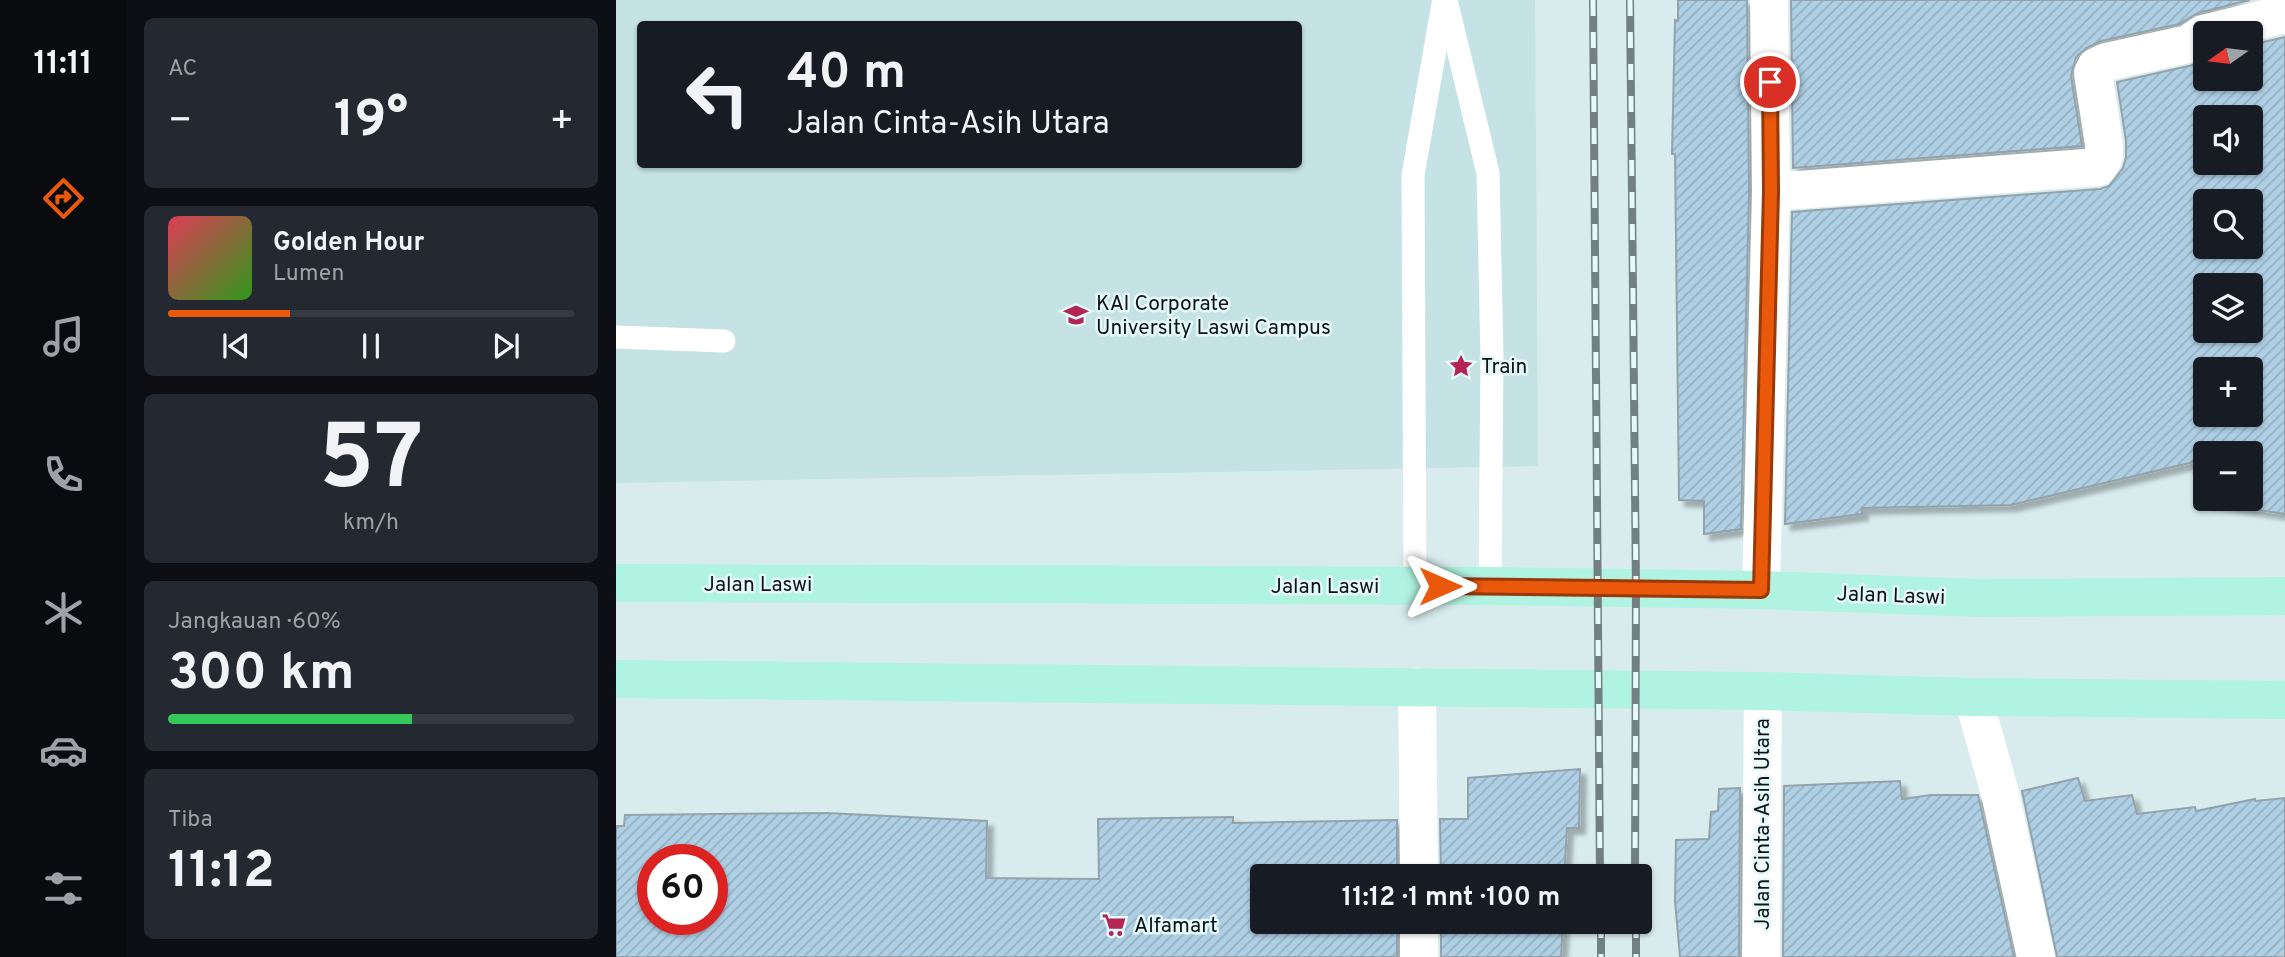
<!DOCTYPE html>
<html lang="id">
<head>
<meta charset="utf-8">
<style>
	body { margin:0; font-family:Overpass,sans-serif; background:#242831; color:#f1f3f6; height:100vh; display:flex; flex-direction:column; font-size:26px; white-space:nowrap }
	* { box-sizing:border-box; margin:0 }
	p { font-size:23px; color:#9ea1a6 }
	.icon { flex:none; width:38px; height:38px; fill:none; stroke:currentColor; stroke-width:2; stroke-linecap:round; stroke-linejoin:round }
	.map { position:relative; flex:1; overflow:hidden }
	.drawer { display:flex; flex-direction:column; gap:18px; padding:18px; background:#0d0f14; width:490px }
	.drawer>* { flex:none }
	.top-card { position:absolute; left:21px; top:21px; width:665px; height:147px; border-radius:7px; box-shadow:0 2px 5px #0004; background:#171b24; color:#f1f3f6; overflow:hidden }
	.needle { width:46px; rotate:256deg }
	.buttons { position:absolute; left:1577px; top:21px; display:grid; gap:14px }
	.buttons a { display:grid; place-items:center; width:70px; height:70px; border-radius:7px; background:#171b24; box-shadow:0 2px 5px #0004; font-size:35px }
	.speed { position:absolute; left:21px; top:844px; display:flex; gap:14px; font-size:35px; font-weight:700; text-align:center }
	.speed>* { display:grid; place-content:center; width:91px; height:91px; border-radius:50%; background:#171b24; box-shadow:0 2px 5px #0004; line-height:1 }
	.speed .limit { border:10px solid #d22; background:#fff; color:#111 }
	.pin { position:absolute; display:grid; place-items:center; width:60px; height:60px; color:#fff; margin:-30px; border:4px solid #fff; border-radius:50%; box-shadow:0 2px 7px #0007 }
	.me { position:absolute; width:77px; margin:-38px; rotate:90deg; stroke-linejoin:round; filter:drop-shadow(0 0 5px #0008) }
	.turn { display:flex; align-items:center; gap:24px; height:147px; padding:0 35px; font-size:32px }
	.turn .icon { width:91px; height:91px; stroke-width:2.5 }
	.turn b { display:block; font-size:49px; line-height:60px }
	.big { font-size:52px; font-weight:700; line-height:1.1 }
	.drawer .widget { flex:1; display:flex; flex-direction:column; justify-content:center; gap:10px; min-width:0; padding:0 24px; border-radius:10px; background:#242831 }
	.drawer .dial { align-items:center; gap:0 }
	.dial b { font-size:91px; line-height:1 }
	.song { display:flex; align-items:center; gap:21px }
	.cover { width:84px; height:84px; border-radius:10px; background:linear-gradient(135deg,hsl(350 70% 55%),hsl(110 70% 35%)) }
	.played { height:7px; border-radius:4px; background:linear-gradient(90deg,#ea580c 30%,#363941 30%) }
	.keys { display:flex; justify-content:space-around; direction:ltr }
	.heat { display:flex; justify-content:space-between; align-items:center; font-size:38px; direction:ltr }
	.charge { height:10px; border-radius:5px; background:linear-gradient(90deg,#34c759 60%,#363941 0) }
	.trip { position:absolute; left:634px; top:864px; width:402px; height:70px; border-radius:7px; background:#171b24; box-shadow:0 2px 5px #0004; font-weight:700; line-height:70px; text-align:center }
	main { display:flex; flex:1; min-height:0 }
	.tabs { display:flex; flex-direction:column; width:126px; justify-content:space-around; align-items:center; background:#090b0e; color:#9ea1a6 }
	.tabs .icon { width:49px; height:49px }
	.tabs .current { color:#ea580c }
	.tabs b { font-size:32px; color:#f1f3f6 }
	.map>svg:first-child { display:block }
</style>
</head>
<body>
<main>
<nav class="tabs">
<b>11:11</b>
<svg class="icon current" aria-label="directions" viewBox="0 0 24 24"><path d="M12 3l9 9-9 9-9-9zM9 14v-3h6M13 9l2 2-2 2"/></svg>
<svg class="icon" aria-label="music" viewBox="0 0 24 24"><path d="M9 18V5l10-2v13"/><circle cx="6" cy="18" r="3"/><circle cx="16" cy="16" r="3"/></svg>
<svg class="icon" aria-label="phone" viewBox="0 0 24 24"><path d="M5 4h4l2 5-3 2q2 4 5 5l2-3 5 2v4C11 20 4 13 5 4z"/></svg>
<svg class="icon" aria-label="climate" viewBox="0 0 24 24"><path d="M12 3v18M4 7l16 10M4 17L20 7"/></svg>
<svg class="icon" aria-label="car" viewBox="0 0 24 24"><path d="M5 17H2v-5l4-1 3-4h7l3 4 3 1v5h-3M9 17h6M6 11h13"/><circle cx="7" cy="17" r="2"/><circle cx="17" cy="17" r="2"/></svg>
<svg class="icon" aria-label="filters" viewBox="0 0 24 24"><path d="M4 7h16M4 17h16"/><circle cx="9" cy="7" r="2"/><circle cx="15" cy="17" r="2"/></svg>
</nav>
<section class="drawer">
<div class="widget"><p>AC</p>
<div class="heat"><a>−</a><b class="big">19°</b><a>+</a></div>
</div>
<div class="widget">
<div class="song"><i class="cover"></i><div><b>Golden Hour</b><p>Lumen</p></div></div>
<div class="played"></div>
<div class="keys"><svg class="icon" aria-label="previous" viewBox="0 0 24 24"><path d="M18 5L8 12l10 7zM5 5v14"/></svg><svg class="icon" aria-label="pause" viewBox="0 0 24 24"><path d="M8 5v14M16 5v14"/></svg><svg class="icon" aria-label="next" viewBox="0 0 24 24"><path d="M6 5l10 7-10 7zM19 5v14"/></svg></div>
</div>
<div class="widget dial"><b>57</b><p>km/h</p></div>
<div class="widget"><p>Jangkauan · 60%</p><b class="big">300 km</b><div class="charge"></div></div>
<div class="widget"><p>Tiba</p><b class="big">11:12</b></div>
</section>
<div class="map">
<svg width="1669" height="957" viewBox="0 0 1669 957">
	<defs>
		<pattern id="building-hatch" width="6" height="6" patternUnits="userSpaceOnUse" patternTransform="scale(1.75)"><rect width="6" height="6" fill="#afcfe4"/><path d="M-1 1l2-2M0 6l6-6M5 7l2-2" fill="none" stroke="#95b1c3"/></pattern>
		<filter id="shadow"><feDropShadow dx="6" dy="6" stdDeviation="2" flood-color="#0004"/></filter>
	</defs>
	<rect width="100%" height="100%" fill="#d8ebed"/>
	<!-- built -->
	<path fill="#c5e2e5" fill-rule="evenodd" d="M0 0H919L922 466 0 483ZM24 24H682V164H24Z"/>
	<!-- building -->
	<g fill="url(#building-hatch)" stroke="#94a2ab" stroke-width="2" fill-rule="evenodd" filter="url(#shadow)">
		<polygon points="1062,0 1131,0 1133,192 1125,529 1088,534 1088,501 1063,500 1059,154 1056,154 1059,20 1062,21"/>
		<polygon points="1175,0 1634,0 1582,13 1563,24 1485,41 1470,48 1460,57 1455,76 1466,146 1177,168"/>
		<path d="M1669 37V514L1589 502 1586 460 1395 505 1246 508V514L1169 524 1176 212 1484 189 1493 186 1507 168 1510 157V141L1501 82 1577 65 1589 59V79H1634V45ZM1589 117H1634V163H1589ZM1589 201H1634V247H1589ZM1589 285H1634V331H1589ZM1589 369H1634V415H1589ZM1589 453H1634V499H1589Z"/>
		<polygon points="964,769 963,828 951,828 948,877 825,877 824,819 852,819 852,778"/>
		<polygon points="1462,778 1469,801 1516,795 1521,814 1579,807 1580,811 1639,799 1639,801 1669,798 1669,957 1441,957 1406,791"/>
		<polygon points="1284,781 1286,799 1315,795 1362,795 1398,957 1167,957 1168,786"/>
		<polygon points="1124,788 1123,957 1064,957 1059,901 1060,840 1093,839 1095,812 1102,811 1103,789"/>
		<path d="M211 813 371 821 370 878 483 879 482 819 617 817V823L781 820V877H646V922H781V957H0V826H8L9 815ZM37 859H96V919H37Z"/>
		<polygon points="825,922 947,922 945,957 825,957"/>
	</g>
	<g fill="none" stroke-linecap="round" stroke-linejoin="round">
		<!-- service -->
		<g stroke="#fff" stroke-width="23">
			<polyline points="830,0 872,173 876,358 874,586"/>
			<polyline points="0,337 108,341"/>
			<polyline points="799,586 797,175 827,4"/>
		</g>
		<!-- minor -->
		<g stroke="#fff" stroke-width="38">
			<polyline points="1155,192 1482,167 1488,157 1488,144 1477,73 1480,67 1490,62 1572,44 1587,34 1669,14"/>
			<polyline points="1145,590 1155,192 1153,0"/>
			<polyline points="801,687 803,877"/>
			<polyline points="1357,697 1384,793 1420,957"/>
			<polyline points="803,922 803,957"/>
			<polyline points="1145,957 1147,691"/>
		</g>
		<!-- primary -->
		<g stroke="#b0f3e0" stroke-width="38">
			<polyline points="0,583 874,586 1145,590 1362,598 1669,596"/>
			<polyline points="0,679 1147,691 1357,697 1669,700"/>
		</g>
		<!-- rail casing -->
		<g stroke="#738082" stroke-width="8">
			<g id="rail">
				<polyline points="977,0 984,877"/>
				<polyline points="1014,0 1020,588 1019,877"/>
				<polyline points="985,922 985,957"/>
				<polyline points="1020,922 1020,957"/>
			</g>
		</g>
		<!-- rail -->
		<use href="#rail" stroke="#e5f8fa" stroke-width="5" stroke-dasharray="16" stroke-linecap="butt"/>
	</g>
	<g fill="none" stroke-linecap="round" stroke-linejoin="round">
		<!-- route casing -->
		<g stroke="#983908" stroke-width="18">
			<polyline id="route" points="824,586 1145,590 1155,192 1154,82"/>
		</g>
		<!-- route -->
		<use href="#route" stroke="#ea580c" stroke-width="12"/>
	</g>
	<!-- icons -->
	<defs>
		<g id="university-bare" transform="scale(1.89)"><path d="M0-5L7-2L0 1L-7-2ZM-4 1L0 2.5L4 1V4Q0 6-4 4Z" fill="#b42455" stroke="#e5f8fa" stroke-width="2.5" paint-order="stroke"/></g>
		<g id="sight-bare" transform="scale(1.89)"><path d="M0-6L1.8-2.2L6-1.7L2.9 1.2L3.7 5.4L0 3.3L-3.7 5.4L-2.9 1.2L-6-1.7L-1.8-2.2Z" fill="#b42455" stroke="#e5f8fa" stroke-width="2.5" paint-order="stroke"/></g>
		<g id="supermarket-bare" transform="scale(1.89)"><path d="M-6-5.5h2.5l.6 2H6L4.5 2H-2.5L-4.4-4H-6ZM-1.5 3.2a1.3 1.3 0 1 0 .1 0ZM3 3.2a1.3 1.3 0 1 0 .1 0Z" fill="#b42455" stroke="#e5f8fa" stroke-width="2.5" paint-order="stroke"/></g>
	</defs>
	<g fill-rule="evenodd">
		<use href="#university-bare" x="460" y="315"/>
		<use href="#sight-bare" x="845" y="366"/>
		<use href="#supermarket-bare" x="498" y="925"/>
	</g>
	<g text-anchor="middle" stroke-width="5" stroke-linejoin="round" paint-order="stroke">
		<!-- poi labels -->
		<g font-size="21" fill="#0d1415" stroke="#e5f8fa" text-anchor="start">
			<text x="480" y="310">KAI Corporate<tspan x="480" dy="24">University Laswi Campus</tspan></text>
			<text x="865" y="373">Train</text>
			<text x="518" y="932">Alfamart</text>
		</g>
		<!-- street labels -->
		<g font-size="21" fill="#0d1415" stroke="#e5f8fa">
			<text x="142" y="591">Jalan Laswi</text>
			<text x="709" y="593">Jalan Laswi</text>
			<text transform="translate(1275 595) rotate(2)" y="7">Jalan Laswi</text>
			<text transform="translate(1146 824) rotate(-90)" y="7">Jalan Cinta-Asih Utara</text>
		</g>
	</g>
</svg>
<div class="buttons">
<a><svg class="needle" viewBox="-14 -14 28 28"><path d="M0-13l5 13h-10z" fill="#e53935"/><path d="M0 13l5-13h-10z" fill="#9ea1a6"/></svg></a>
<a><svg class="icon" aria-label="sound" viewBox="0 0 24 24"><path d="M4 9h4l5-4v14l-5-4H4zM17 9q2 3 0 6"/></svg></a>
<a><svg class="icon" aria-label="search" viewBox="0 0 24 24"><circle cx="10" cy="10" r="6"/><path d="M15 15l6 6"/></svg></a>
<a><svg class="icon" aria-label="layers" viewBox="0 0 24 24"><path d="M12 4l9 5-9 5-9-5zM3 14l9 5 9-5"/></svg></a>
<a>+</a>
<a>−</a>
</div>
<div class="speed"><div class="limit">60</div></div>
<div class="pin" style="left:1154px;top:82px;background:#d93025"><svg class="icon" aria-label="arrive" viewBox="0 0 24 24"><path d="M6 21V4h12l-3 4 3 4H6"/></svg></div>
<svg class="me" style="left:824px;top:586px" viewBox="-20 -20 40 40"><path d="M0-17L14 15 0 8-14 15z" fill="#ea580c" stroke="#fff" stroke-width="4"/></svg>
<div class="trip">11:12 · 1 mnt · 100 m</div>
<div class="top-card">
<div class="turn"><svg class="icon" aria-label="left" viewBox="0 0 24 24"><path d="M17 20v-9H6M10 6l-5 5 5 5"/></svg><div><b>40 m</b>Jalan Cinta-Asih Utara</div></div>
</div>
</div>
</main>
</body>
</html>
